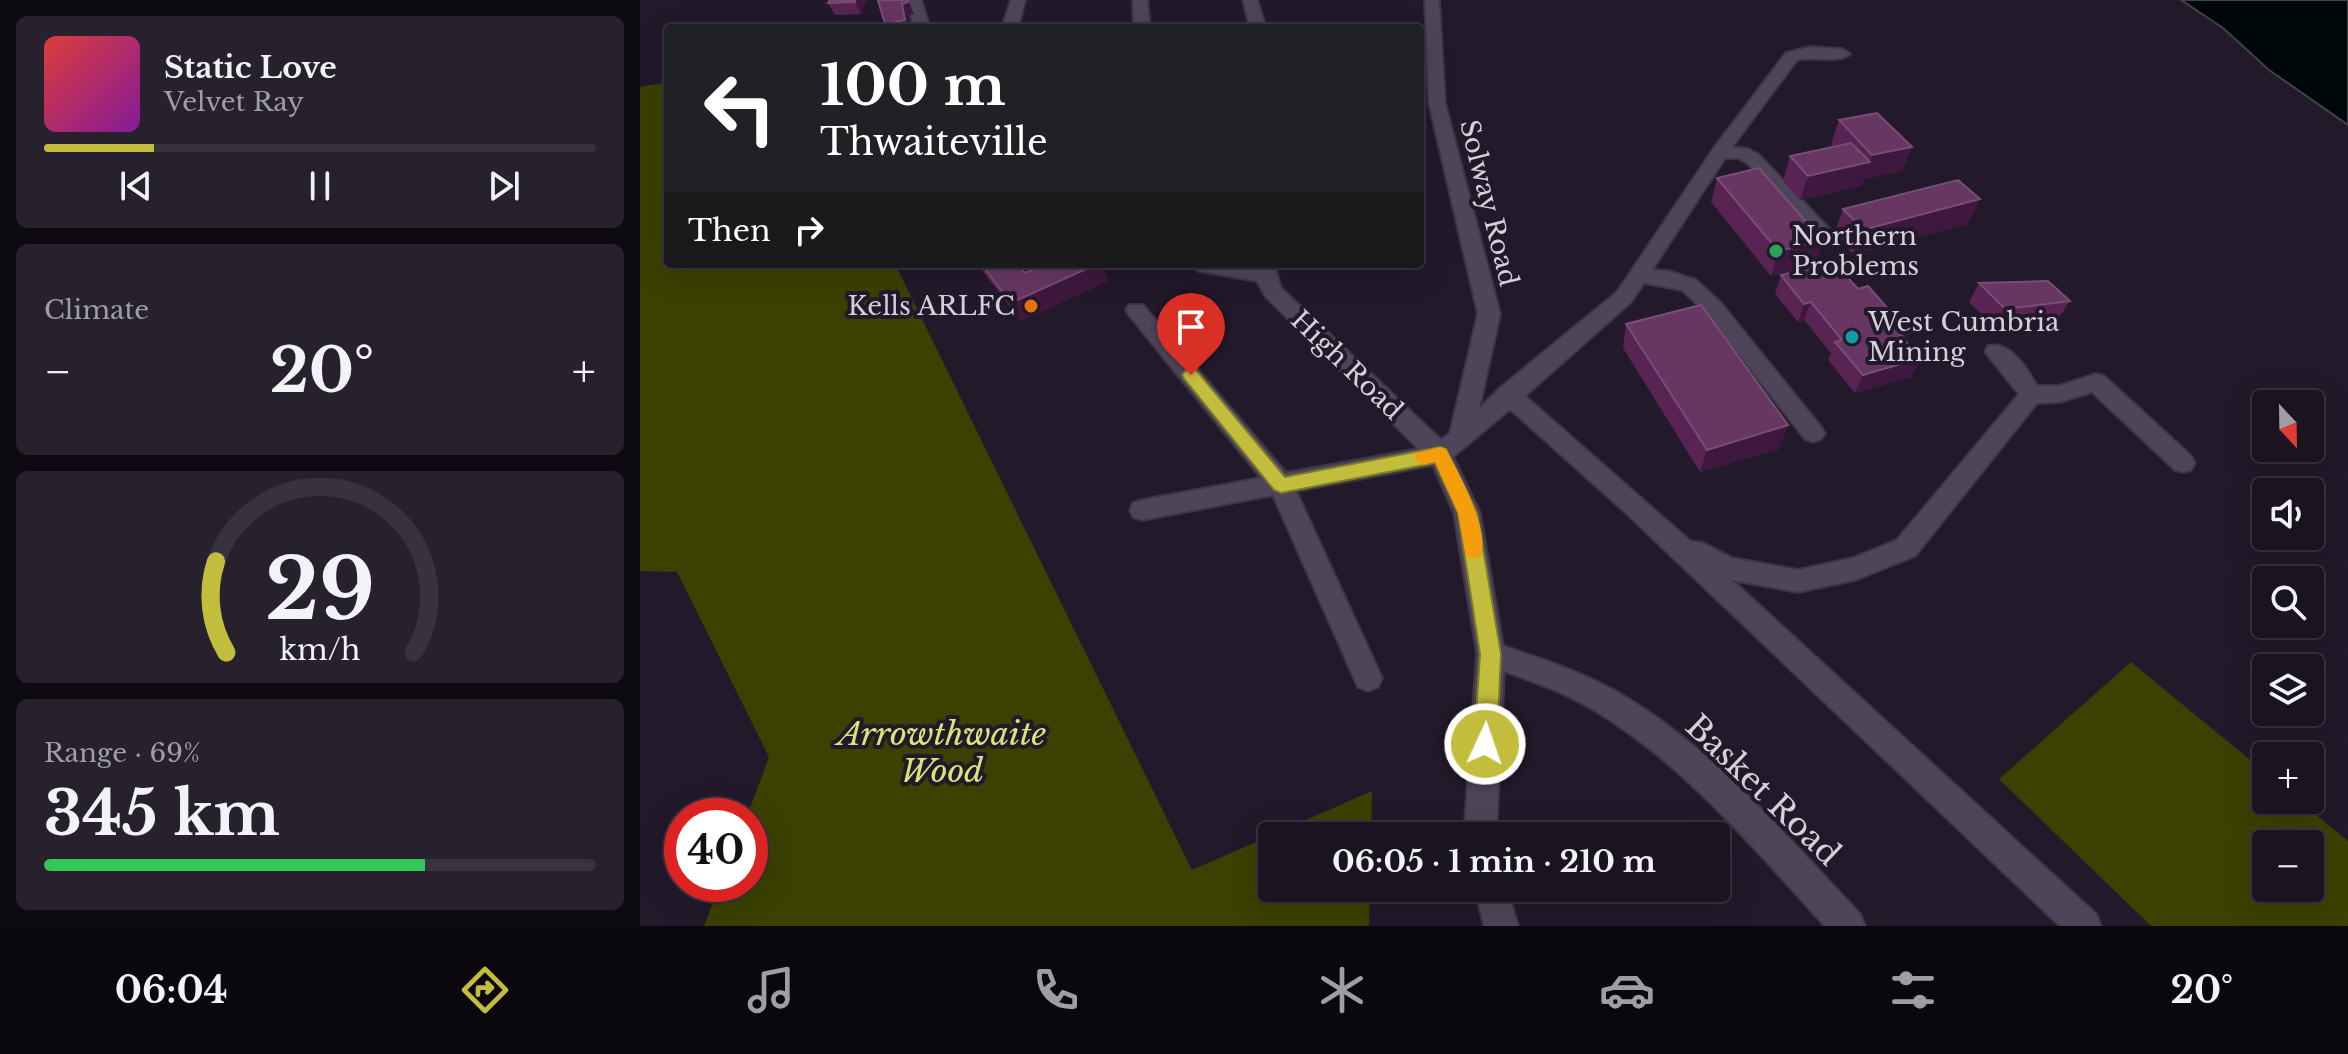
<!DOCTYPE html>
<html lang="en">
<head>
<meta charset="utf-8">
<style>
	body { margin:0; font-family:"Libre Baskerville",serif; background:#27202d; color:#f1f3f6; height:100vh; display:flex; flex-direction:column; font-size:30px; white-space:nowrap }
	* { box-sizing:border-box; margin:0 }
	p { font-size:26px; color:#9f9ea5 }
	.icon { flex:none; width:44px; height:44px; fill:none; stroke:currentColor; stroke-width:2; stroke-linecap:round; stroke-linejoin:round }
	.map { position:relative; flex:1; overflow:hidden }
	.sheet { display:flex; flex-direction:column; gap:16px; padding:16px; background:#0e0a12; width:640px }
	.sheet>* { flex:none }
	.banner { position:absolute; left:24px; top:24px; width:760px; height:244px; border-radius:8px; box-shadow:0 8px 32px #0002,0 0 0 2px #38323e; background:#202124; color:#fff; overflow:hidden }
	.needle { width:52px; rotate:158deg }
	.tools { position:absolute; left:1612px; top:390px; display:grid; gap:16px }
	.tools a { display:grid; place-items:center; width:72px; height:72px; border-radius:8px; background:#1a1320; box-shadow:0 8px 32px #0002,0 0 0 2px #38323e; font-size:40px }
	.speed { position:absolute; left:24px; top:798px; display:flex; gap:16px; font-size:40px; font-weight:700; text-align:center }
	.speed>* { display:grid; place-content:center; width:104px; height:104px; border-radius:50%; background:#1a1320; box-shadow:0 8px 32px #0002,0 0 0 2px #38323e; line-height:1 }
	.speed .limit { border:12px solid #d22; background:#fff; color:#111 }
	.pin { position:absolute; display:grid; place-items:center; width:68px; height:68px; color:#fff; margin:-82px -34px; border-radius:50% 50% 50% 0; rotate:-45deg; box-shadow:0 0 8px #0007 }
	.pin .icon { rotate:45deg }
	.me { position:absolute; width:88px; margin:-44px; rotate:3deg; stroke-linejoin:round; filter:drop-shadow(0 0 6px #0008) }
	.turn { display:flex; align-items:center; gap:28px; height:168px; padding:0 24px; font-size:36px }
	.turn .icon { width:104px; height:104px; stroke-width:2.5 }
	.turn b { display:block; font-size:56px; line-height:68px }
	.then { display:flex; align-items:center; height:76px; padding:0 24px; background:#0003; gap:16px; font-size:30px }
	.big { font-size:60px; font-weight:700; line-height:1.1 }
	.sheet .widget { flex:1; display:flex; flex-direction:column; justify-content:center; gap:12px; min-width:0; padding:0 28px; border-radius:12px; background:#27202d }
	.sheet .dial { align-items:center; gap:0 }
	.dial svg { height:208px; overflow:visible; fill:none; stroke:#38323e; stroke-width:7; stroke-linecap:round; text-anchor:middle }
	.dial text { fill:#f1f3f6; stroke:none }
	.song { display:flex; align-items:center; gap:24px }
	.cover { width:96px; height:96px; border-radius:12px; background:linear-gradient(135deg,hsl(0 70% 55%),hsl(290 70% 35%)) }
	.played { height:8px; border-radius:4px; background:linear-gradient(90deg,#c3bd3e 20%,#38323e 20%) }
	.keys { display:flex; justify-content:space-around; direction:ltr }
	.heat { display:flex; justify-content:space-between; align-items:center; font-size:44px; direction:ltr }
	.charge { height:12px; border-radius:6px; background:linear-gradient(90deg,#34c759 69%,#38323e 0) }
	.trip { position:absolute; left:618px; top:822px; width:472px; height:80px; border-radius:8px; background:#1a1320; box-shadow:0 8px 32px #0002,0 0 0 2px #38323e; font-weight:700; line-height:80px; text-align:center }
	.menu { display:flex; height:128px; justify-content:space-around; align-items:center; background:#0a080d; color:#9f9ea5 }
	.menu .icon { width:56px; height:56px }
	.menu .on { color:#c3bd3e }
	.menu b { font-size:36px; color:#f1f3f6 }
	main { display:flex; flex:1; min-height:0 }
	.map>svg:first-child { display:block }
</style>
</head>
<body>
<main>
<section class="sheet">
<div class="widget">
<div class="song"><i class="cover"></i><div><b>Static Love</b><p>Velvet Ray</p></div></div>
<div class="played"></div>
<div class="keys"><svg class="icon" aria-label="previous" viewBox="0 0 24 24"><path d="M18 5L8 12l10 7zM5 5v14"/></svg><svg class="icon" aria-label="pause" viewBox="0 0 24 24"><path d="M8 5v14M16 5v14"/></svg><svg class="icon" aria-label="next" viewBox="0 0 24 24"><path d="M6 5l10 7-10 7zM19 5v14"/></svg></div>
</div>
<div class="widget"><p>Climate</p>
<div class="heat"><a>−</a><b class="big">20°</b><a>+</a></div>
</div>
<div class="widget dial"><svg viewBox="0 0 100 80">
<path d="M14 69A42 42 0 1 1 86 69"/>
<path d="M14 69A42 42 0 0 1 10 34" stroke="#c3bd3e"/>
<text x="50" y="56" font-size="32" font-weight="700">29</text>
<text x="50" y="72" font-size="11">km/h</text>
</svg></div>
<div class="widget"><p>Range · 69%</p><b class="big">345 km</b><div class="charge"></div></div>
</section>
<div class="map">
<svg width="1708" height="926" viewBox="0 0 1708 926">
	<rect width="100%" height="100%" fill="#22192b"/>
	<!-- green -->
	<g fill="#3b4100" fill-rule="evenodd">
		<polygon points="28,82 28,264 255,264 552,870 732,791 731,836 632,836 632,888 730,888 729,926 64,926 80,884 110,884 110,816 107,816 129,757 37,572 0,571 0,87"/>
		<path d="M1491 662 1626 773V800H1658L1708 841V926H1511L1359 779ZM1626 844H1670V888H1626Z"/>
	</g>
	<!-- water -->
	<polygon fill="#000708" stroke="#404348" stroke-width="2" points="1541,0 1708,0 1708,125 1629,70 1583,28"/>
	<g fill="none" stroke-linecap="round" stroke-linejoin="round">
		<!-- minor casing -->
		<g stroke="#3c3543" stroke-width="4">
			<g id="minor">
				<polygon points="267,0 281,0 290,28 274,28"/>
				<polygon points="371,0 385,0 378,28 362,28"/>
				<polygon points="493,0 507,0 510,28 494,28"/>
				<polygon points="603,0 617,0 626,28 610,28"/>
				<path d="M785 0H799L805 103 860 314 839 409 860 388 977 292 1074 148 1146 53 1170 47 1202 49 1210 54C1198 64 1173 56 1157 60L1092 147 1108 149 1119 155 1197 237 1200 241 1197 245H1183L1107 163 1098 158H1085L1012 270 1028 271 1056 280 1080 302 1181 427 1185 433 1181 439 1173 442 1165 439 1066 312 1042 290 1004 283 991 302 885 396 1050 541 1063 543 1092 558 1158 570 1213 558 1257 540 1379 394 1345 352 1348 346C1370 340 1388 370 1397 386H1419L1456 374 1464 376 1551 456 1555 463 1551 470 1543 472 1535 470 1452 392 1420 402 1397 403 1275 556 1215 580 1158 592 1092 580 1456 914 1461 926H1420L986 513 870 409 813 457 840 513 863 646C902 659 941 672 977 692 1073 747 1145 835 1220 914L1225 926H1185C1115 850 1048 768 959 713 930 695 897 683 864 671L856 836H824L837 654 814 513 793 465 656 491 742 678 738 687 728 691 718 687 633 495 502 520 493 517 490 510 493 503 502 500 621 478 489 315 486 310 489 305H503L646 473 779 449 626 297 617 281 559 271 549 264 614 267V264H634L641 288 801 440 810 433 838 314 789 103Z"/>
				<polygon points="835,888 867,888 878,926 844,926"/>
			</g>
		</g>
		<!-- minor -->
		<use href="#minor" fill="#4f455a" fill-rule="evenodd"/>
	</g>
	<!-- wall -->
	<g fill="#592454">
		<polygon points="190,0 226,0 221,14 195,15 188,3"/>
		<polygon points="1199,120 1272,147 1262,171 1224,179 1221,186 1160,200 1143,181 1150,156 1194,147 1191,144"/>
		<polygon points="1077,178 1183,241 1175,265 1131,276 1071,202"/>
		<polygon points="1203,209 1328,224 1213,254 1194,234"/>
		<polygon points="339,264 389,264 392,269 468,281 381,321 344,273"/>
		<polygon points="1141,275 1265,341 1281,358 1271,377 1215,393 1188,360 1191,353 1164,320 1158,322 1135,294"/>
		<polygon points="1339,283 1430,301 1418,319 1354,327 1329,302"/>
		<polygon points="986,324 1139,449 1060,472 983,348"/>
	</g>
	<!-- shaded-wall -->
	<g fill="#3e183e">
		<polygon points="215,0 226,0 221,14 215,2"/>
		<polygon points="268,0 274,14 268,16 270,28 247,28 245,24 262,4"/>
		<polygon points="1272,147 1262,171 1224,179 1221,186 1160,200 1168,176 1230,162 1232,155"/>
		<polygon points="1340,199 1328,224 1213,254 1223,230"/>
		<polygon points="1183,241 1175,265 1131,276 1138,251"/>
		<polygon points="390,264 399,283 390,287 381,268"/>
		<polygon points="457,264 461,264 468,281 381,321 371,303"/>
		<polygon points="1171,302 1164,320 1158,322 1164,304"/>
		<polygon points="1269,333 1260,351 1260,335"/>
		<polygon points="1281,358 1271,377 1215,393 1223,375"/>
		<polygon points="1148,425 1139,449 1060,472 1067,450"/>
	</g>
	<!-- building -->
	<g fill="#673663" stroke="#784e76" stroke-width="2">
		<polygon points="190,0 215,0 215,2 188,3"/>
		<polygon points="238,0 267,0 268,2 262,4 265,20 245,24"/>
		<polygon points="220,24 223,28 207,28"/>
		<polygon points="1237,113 1272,147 1232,155 1199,120"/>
		<polygon points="1211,143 1230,162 1168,176 1150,156"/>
		<polygon points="1119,168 1183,241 1138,251 1077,178"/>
		<polygon points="1318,180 1340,199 1223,230 1203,209"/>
		<polygon points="1194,262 1218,289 1228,286 1269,333 1260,335 1281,358 1223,375 1195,342 1202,340 1171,302 1164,304 1141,275"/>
		<polygon points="341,264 389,264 381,268 385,273 405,264 457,264 371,303"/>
		<polygon points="1408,281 1430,301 1365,309 1339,283"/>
		<polygon points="1061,305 1148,425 1067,450 986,324"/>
	</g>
	<!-- route -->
	<polygon fill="#c3bd3e" stroke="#7f7b28" stroke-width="2" points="551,369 557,371 645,477 800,447 806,449 837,513 861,654 857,744 853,751 845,755 837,751 834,744 840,654 818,513 795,463 641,493 634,490 545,380 542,375 545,371"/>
	<!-- slow -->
	<path fill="#f59e0b" d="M800 447 806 449C818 472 852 532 840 557L833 559 826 557 818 513 795 462 783 465 774 458 776 453Z"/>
	<!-- markers -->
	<circle fill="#2e9e5b" stroke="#22192b" stroke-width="3" cx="1136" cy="251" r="8"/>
	<circle fill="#e8710a" stroke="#22192b" stroke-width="3" cx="391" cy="306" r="8"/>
	<circle fill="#0f9aa8" stroke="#22192b" stroke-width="3" cx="1212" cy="337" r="8"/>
	<g text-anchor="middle" stroke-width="8" stroke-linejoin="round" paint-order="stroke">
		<!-- street labels -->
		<g font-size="26" fill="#d6cfdc" stroke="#22192b">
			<text transform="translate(849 203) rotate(76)" y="9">Solway Road</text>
			<text transform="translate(707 365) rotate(44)" y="9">High Road</text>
		</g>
		<!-- poi labels -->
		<g font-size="26" fill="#d6cfdc" stroke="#22192b" text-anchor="start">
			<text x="1152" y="245">Northern<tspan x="1152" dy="30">Problems</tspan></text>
			<text x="375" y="315" text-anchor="end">Kells ARLFC</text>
			<text x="1228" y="331">West Cumbria<tspan x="1228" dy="30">Mining</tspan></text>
		</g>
		<!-- near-park labels -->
		<g font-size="32" font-style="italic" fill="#d7e676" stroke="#22192b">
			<text x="302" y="745">Arrowthwaite<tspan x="302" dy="37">Wood</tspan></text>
		</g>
		<!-- near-street labels -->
		<g font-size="32" fill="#d6cfdc" stroke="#22192b">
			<text transform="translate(1123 790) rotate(44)" y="11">Basket Road</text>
		</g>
	</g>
</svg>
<div class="tools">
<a><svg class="needle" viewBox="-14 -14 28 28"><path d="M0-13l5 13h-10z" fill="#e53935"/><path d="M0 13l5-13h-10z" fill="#9f9ea5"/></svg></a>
<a><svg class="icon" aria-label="sound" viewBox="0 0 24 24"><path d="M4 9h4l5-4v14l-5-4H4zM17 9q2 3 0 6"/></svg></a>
<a><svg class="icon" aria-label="search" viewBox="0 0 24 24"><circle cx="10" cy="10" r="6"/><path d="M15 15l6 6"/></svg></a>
<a><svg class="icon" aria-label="layers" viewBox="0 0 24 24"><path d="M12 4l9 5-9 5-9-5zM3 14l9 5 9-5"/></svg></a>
<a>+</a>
<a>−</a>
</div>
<div class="speed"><div class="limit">40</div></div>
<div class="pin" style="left:551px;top:375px;background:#d93025"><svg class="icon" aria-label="arrive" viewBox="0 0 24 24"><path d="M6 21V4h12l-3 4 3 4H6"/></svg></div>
<svg class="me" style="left:845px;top:744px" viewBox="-20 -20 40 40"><circle r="17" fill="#c3bd3e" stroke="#fff" stroke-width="3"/><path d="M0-11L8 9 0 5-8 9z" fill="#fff"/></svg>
<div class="trip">06:05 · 1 min · 210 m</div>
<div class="banner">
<div class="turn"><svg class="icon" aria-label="left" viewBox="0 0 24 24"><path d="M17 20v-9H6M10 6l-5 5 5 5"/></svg><div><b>100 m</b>Thwaiteville</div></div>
<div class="then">Then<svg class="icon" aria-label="right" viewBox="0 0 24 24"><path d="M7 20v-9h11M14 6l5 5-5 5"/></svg></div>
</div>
</div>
</main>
<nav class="menu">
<b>06:04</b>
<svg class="icon on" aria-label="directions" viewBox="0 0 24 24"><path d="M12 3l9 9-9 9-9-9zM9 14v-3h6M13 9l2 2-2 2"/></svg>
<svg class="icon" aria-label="music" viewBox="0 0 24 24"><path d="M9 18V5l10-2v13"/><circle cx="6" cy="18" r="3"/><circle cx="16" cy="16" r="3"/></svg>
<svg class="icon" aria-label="phone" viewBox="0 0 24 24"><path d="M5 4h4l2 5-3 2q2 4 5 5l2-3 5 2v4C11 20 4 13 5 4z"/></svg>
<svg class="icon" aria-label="climate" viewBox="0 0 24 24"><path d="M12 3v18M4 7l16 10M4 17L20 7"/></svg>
<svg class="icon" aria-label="car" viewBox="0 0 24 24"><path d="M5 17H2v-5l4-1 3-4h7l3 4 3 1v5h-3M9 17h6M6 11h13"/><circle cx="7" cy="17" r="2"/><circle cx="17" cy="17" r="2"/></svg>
<svg class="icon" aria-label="filters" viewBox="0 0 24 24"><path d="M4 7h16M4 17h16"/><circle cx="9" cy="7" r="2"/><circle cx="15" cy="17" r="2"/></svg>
<b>20°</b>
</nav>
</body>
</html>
